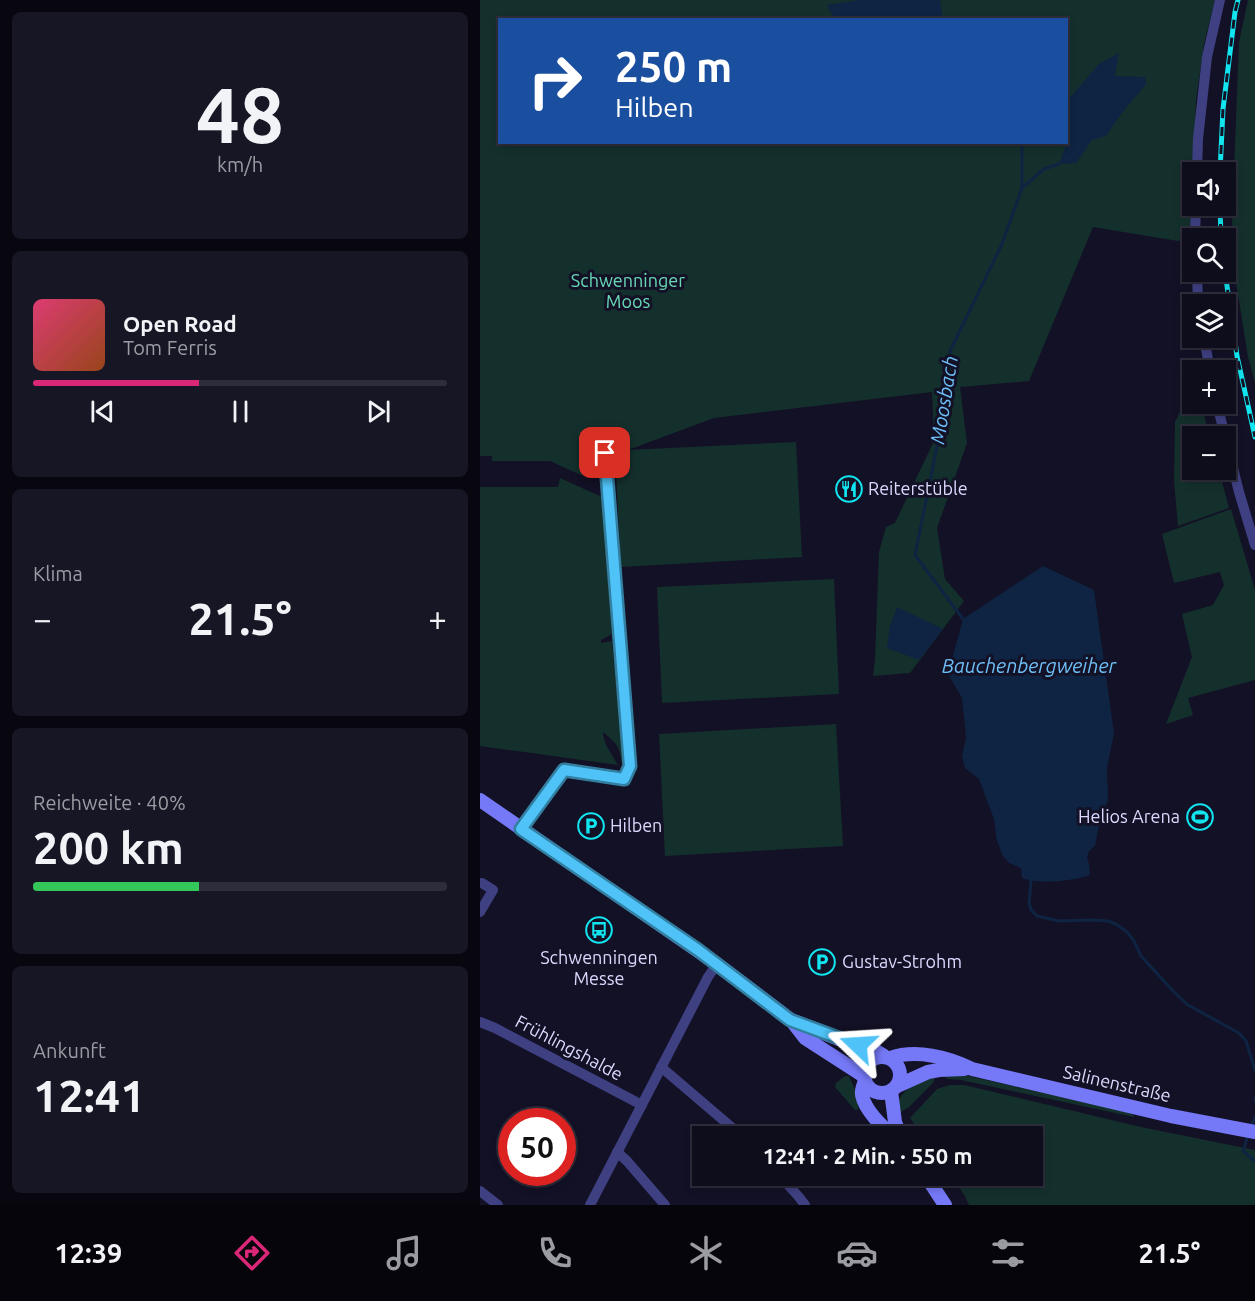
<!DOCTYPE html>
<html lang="de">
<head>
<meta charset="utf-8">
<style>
	body { margin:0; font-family:Ubuntu,sans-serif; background:#171625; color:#f1f3f6; height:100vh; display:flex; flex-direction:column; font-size:22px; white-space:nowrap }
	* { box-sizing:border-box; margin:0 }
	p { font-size:20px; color:#9b9ca3 }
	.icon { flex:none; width:33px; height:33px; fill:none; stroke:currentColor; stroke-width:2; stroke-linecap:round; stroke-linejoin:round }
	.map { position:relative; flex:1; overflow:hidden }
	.drawer { display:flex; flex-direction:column; gap:12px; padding:12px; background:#08070f; width:480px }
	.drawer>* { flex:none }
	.banner { position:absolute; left:18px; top:18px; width:570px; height:126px; border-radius:0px; box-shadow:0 3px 9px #0003,0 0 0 2px #2e2d3b; background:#1a4fa0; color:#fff; overflow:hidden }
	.buttons { position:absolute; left:702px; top:162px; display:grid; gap:12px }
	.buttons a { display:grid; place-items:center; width:54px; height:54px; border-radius:0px; background:#0e0d1c; box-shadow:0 3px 9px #0003,0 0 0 2px #2e2d3b; font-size:30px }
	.speed { position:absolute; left:18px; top:1108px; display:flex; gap:12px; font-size:30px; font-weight:700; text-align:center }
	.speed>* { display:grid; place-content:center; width:78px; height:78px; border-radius:50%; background:#0e0d1c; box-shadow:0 3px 9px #0003,0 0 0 2px #2e2d3b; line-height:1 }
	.speed .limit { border:9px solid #d22; background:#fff; color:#111 }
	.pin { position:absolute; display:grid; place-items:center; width:51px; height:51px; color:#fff; margin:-26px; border-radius:12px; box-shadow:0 3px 9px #0006 }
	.me { position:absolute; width:66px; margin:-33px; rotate:290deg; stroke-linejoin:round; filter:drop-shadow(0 0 4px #0008) }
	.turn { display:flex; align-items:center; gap:21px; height:126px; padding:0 18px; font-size:27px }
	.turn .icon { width:78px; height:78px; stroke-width:2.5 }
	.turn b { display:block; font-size:42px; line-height:51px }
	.big { font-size:45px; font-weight:700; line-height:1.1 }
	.drawer .widget { flex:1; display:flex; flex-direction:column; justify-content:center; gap:9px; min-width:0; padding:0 21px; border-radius:9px; background:#171625 }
	.drawer .dial { align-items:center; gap:0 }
	.dial b { font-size:78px; line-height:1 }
	.song { display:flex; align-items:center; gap:18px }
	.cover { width:72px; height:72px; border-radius:9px; background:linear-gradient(135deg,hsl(340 70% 55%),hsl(20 70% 35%)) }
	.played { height:6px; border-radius:3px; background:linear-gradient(90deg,#db2777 40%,#2e2d3b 40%) }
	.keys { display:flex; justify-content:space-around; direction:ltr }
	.heat { display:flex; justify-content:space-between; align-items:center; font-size:33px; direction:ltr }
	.charge { height:9px; border-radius:4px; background:linear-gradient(90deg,#34c759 40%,#2e2d3b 0) }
	.trip { position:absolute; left:212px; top:1126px; width:351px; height:60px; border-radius:0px; background:#0e0d1c; box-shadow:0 3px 9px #0003,0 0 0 2px #2e2d3b; font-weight:700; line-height:60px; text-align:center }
	.menu { display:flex; height:96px; justify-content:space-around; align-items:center; background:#06050b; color:#9b9ca3 }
	.menu .icon { width:42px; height:42px }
	.menu .current { color:#db2777 }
	.menu b { font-size:27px; color:#f1f3f6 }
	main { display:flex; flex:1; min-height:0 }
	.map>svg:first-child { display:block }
</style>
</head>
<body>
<main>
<section class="drawer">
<div class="widget dial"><b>48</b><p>km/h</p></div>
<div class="widget">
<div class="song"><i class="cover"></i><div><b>Open Road</b><p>Tom Ferris</p></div></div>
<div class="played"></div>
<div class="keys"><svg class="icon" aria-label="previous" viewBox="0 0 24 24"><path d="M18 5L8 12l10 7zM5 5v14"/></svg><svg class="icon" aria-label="pause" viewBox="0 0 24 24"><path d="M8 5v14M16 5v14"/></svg><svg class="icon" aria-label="next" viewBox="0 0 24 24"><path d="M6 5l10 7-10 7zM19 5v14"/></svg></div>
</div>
<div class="widget"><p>Klima</p>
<div class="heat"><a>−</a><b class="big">21.5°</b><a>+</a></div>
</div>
<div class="widget"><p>Reichweite · 40%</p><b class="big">200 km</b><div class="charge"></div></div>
<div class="widget"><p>Ankunft</p><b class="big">12:41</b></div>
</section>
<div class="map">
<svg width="775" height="1205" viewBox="0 0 775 1205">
	<rect width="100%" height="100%" fill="#131126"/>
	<!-- green -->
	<g fill="#14302d" fill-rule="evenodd">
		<path d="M0 0H735L724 44 716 100 711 239 698 241 613 227 549 381 480 387 487 443 457 528 465 579 484 601 430 673 393 676 395 660 399 552 406 527 415 523 454 441 452 392 234 418 148 450 316 442 322 557 141 567 135 455 118 461 120 472 103 476 70 461H12V456H0ZM20 20H586V142H20Z"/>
		<polygon points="768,0 775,0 775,383 768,357 751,251 759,42"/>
		<polygon points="712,401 712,404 721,404 730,436 712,436 712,470 739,470 749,508 698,526 694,481 695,422 704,404"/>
		<path d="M80 478 122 497 132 634 121 640V643L132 641 143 757V765L142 766C140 746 138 745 123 732 123 743 132 755 138 765L0 746V487H78Z"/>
		<polygon points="751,509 775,590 775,680 708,698 713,715 686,724 712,657 702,614 733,605 744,585 740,572 694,583 682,534"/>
		<polygon points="354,579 359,694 182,703 177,587"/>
		<polygon points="356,724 363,846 185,856 179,734"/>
		<polygon points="462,1074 479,1074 641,1110 654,1115 654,1117 481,1080 468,1079"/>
		<path d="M455 1075V1078L453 1083 429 1107 416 1115C417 1110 417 1105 419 1100 425 1087 442 1080 455 1075Z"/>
		<polygon points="365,1076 369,1076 381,1103 377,1110 375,1110 355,1087 356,1083"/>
		<polygon points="470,1085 484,1085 661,1127 775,1150 775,1205 489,1205 485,1196 471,1176 552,1176 552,1137 444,1137 430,1118 457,1089"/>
	</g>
	<!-- water -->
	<g fill="#0e2442">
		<polygon points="380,0 460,0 463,19 354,19 347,5"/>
		<polygon points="639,53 635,76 665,77 666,84 642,113 626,136 612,140 596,163 579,164 588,139 587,101 619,64"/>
		<path d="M563 566 614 590 634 733 627 768 628 800 620 820 615 846 609 851 607 857 609 864 610 875C592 881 560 885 542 878L541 868 529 863 523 856 517 841 514 819 499 779 485 768 482 756 486 738 482 698 468 674 483 619Z"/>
		<polygon points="417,607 463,629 439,660 407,648 410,626"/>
	</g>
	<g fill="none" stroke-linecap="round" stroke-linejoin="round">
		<!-- stream -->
		<g stroke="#0e2442" stroke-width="3">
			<polyline points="542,188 564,169 579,164"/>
			<polyline points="483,619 435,555 466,402 470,351 522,244 542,188 542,142"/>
			<polyline points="551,881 549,903 551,910 557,916 579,921 612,920 628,921 636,924 647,932 654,941 661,956 694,992 708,1005 759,1033 766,1041 775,1070"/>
			<polyline points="775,1098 775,1100"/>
			<polyline points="771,1126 775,1117"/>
			<polyline points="768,1135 763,1151 775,1161"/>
		</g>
		<!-- street -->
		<g stroke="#3f4082" stroke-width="10">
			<polyline points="717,172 718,139 727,57 740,0"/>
			<polyline points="715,238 716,206"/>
			<polyline points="717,272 718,304"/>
			<polyline points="724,338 730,370"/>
			<polyline points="737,404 759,492 775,545"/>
			<polyline points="41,829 84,770 144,779 150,766 125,453"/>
			<polyline points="0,912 13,890 2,883"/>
			<polyline points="0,1022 15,1028 162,1105"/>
			<polyline points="181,1067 263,1137"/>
			<polyline points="137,1152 147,1161 185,1205"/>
			<polyline points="300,1176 319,1197 325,1205"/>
			<polyline points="0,1191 18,1205"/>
			<polyline points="110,1205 228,977 237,964"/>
		</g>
		<!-- secondary -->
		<g stroke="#7579f7" stroke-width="14">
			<polyline points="0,800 237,964 311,1020 325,1038 384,1076"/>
			<polyline points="311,1020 361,1040 396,1051 404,1056"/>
			<circle cx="402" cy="1075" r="18"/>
			<path d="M410 1058C436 1049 468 1057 492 1069L691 1116 775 1132"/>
			<path d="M385 1081C383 1086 381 1090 382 1095 385 1111 403 1127 414 1137"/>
			<polyline points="417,1086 448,1072 459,1070 484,1069"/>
			<polyline points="411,1091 415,1122 421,1137"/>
			<polyline points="446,1176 465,1205"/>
		</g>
		<!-- rail casing -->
		<g stroke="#11e6f0" stroke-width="5">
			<g id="rail">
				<polyline points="740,172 743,109 755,12 758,0"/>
				<polyline points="740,206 741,238"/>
				<polyline points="745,272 757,356 775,437"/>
			</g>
		</g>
		<!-- rail -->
		<use href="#rail" stroke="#131126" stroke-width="3" stroke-dasharray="9" stroke-linecap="butt"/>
	</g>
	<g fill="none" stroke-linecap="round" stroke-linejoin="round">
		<!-- route casing -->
		<g stroke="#337fa1" stroke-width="15">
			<polyline id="route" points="125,453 150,766 144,779 84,770 41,829 218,950 310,1020 378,1045"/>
		</g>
		<!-- route -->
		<use href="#route" stroke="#4fc3f7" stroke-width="10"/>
	</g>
	<!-- icons -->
	<defs>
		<g id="restaurant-ring" transform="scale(1.35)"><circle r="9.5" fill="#131126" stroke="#11e6f0" stroke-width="1.5"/><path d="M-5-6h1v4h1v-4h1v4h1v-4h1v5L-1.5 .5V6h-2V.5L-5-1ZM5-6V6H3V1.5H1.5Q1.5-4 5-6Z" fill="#11e6f0"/></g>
		<g id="stadium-ring" transform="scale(1.35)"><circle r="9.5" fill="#131126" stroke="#11e6f0" stroke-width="1.5"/><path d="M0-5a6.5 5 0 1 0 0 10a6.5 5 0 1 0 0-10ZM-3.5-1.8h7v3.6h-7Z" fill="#11e6f0"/></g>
		<g id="parking-ring" transform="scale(1.35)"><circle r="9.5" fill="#131126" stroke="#11e6f0" stroke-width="1.5"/><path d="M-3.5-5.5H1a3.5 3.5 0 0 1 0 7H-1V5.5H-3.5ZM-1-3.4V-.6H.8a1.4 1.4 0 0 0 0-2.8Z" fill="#11e6f0"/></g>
		<g id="bus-ring" transform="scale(1.35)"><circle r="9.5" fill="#131126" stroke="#11e6f0" stroke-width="1.5"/><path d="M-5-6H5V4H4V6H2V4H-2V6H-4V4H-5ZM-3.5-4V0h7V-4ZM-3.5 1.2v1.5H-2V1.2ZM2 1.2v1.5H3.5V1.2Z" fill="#11e6f0"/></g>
	</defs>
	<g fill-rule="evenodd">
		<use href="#restaurant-ring" x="369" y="489"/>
		<use href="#stadium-ring" x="720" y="817"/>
		<use href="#parking-ring" x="111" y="826"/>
		<use href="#bus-ring" x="119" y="930"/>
		<use href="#parking-ring" x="342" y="962"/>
	</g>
	<g text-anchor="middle" stroke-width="6" stroke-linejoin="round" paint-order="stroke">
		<!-- park labels -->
		<g font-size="18" fill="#68d9b7" stroke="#131126">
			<text x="148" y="287">Schwenninger<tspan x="148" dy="21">Moos</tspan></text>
		</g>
		<!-- poi labels -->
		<g font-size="18" fill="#dbd8fd" stroke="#131126" text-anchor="start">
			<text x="388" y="495">Reiterstüble</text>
			<text x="700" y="823" text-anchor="end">Helios Arena</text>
			<text x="130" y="832">Hilben</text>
			<text x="119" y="964" text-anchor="middle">Schwenningen<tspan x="119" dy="21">Messe</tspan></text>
			<text x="362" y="968">Gustav-Strohm</text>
		</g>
		<!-- street labels -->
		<g font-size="18" fill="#dbd8fd" stroke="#131126">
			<text transform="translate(89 1048) rotate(28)" y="6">Frühlingshalde</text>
			<text transform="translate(637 1084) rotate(13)" y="6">Salinenstraße</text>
		</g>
		<!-- water labels -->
		<g font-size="20" font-style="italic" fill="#6dbef6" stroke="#131126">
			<text transform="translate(464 400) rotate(-81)" y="7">Moosbach</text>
			<text x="549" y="673">Bauchenbergweiher</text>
		</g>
	</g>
</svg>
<div class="buttons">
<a><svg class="icon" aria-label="sound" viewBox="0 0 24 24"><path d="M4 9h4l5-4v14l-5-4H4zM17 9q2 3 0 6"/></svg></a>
<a><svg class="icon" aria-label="search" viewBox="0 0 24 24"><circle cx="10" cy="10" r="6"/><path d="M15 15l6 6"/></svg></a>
<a><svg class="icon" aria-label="layers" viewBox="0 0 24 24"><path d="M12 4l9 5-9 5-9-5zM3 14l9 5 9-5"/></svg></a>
<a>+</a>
<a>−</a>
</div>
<div class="speed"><div class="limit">50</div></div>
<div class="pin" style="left:125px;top:453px;background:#d93025"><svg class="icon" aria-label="arrive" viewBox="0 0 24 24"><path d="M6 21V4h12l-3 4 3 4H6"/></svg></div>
<svg class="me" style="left:378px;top:1045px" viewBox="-20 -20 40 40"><path d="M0-17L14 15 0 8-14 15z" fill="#4fc3f7" stroke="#fff" stroke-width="4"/></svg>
<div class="trip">12:41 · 2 Min. · 550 m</div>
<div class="banner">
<div class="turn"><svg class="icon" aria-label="right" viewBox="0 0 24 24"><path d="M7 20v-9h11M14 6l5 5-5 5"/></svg><div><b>250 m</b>Hilben</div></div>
</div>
</div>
</main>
<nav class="menu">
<b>12:39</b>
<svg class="icon current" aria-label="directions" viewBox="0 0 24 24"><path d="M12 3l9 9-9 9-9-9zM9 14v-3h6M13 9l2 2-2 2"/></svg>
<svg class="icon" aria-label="music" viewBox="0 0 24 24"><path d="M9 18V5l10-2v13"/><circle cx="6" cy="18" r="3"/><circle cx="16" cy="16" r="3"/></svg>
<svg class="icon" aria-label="phone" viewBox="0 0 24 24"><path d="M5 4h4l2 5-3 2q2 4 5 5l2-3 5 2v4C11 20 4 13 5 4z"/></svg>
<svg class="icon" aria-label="climate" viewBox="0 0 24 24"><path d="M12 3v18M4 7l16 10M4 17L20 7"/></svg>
<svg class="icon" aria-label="car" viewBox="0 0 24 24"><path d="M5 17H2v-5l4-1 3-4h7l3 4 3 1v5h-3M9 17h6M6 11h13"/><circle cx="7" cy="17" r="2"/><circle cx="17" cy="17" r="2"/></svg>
<svg class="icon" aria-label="filters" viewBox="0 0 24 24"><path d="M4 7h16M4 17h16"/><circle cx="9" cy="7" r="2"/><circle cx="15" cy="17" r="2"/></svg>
<b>21.5°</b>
</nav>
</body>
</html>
